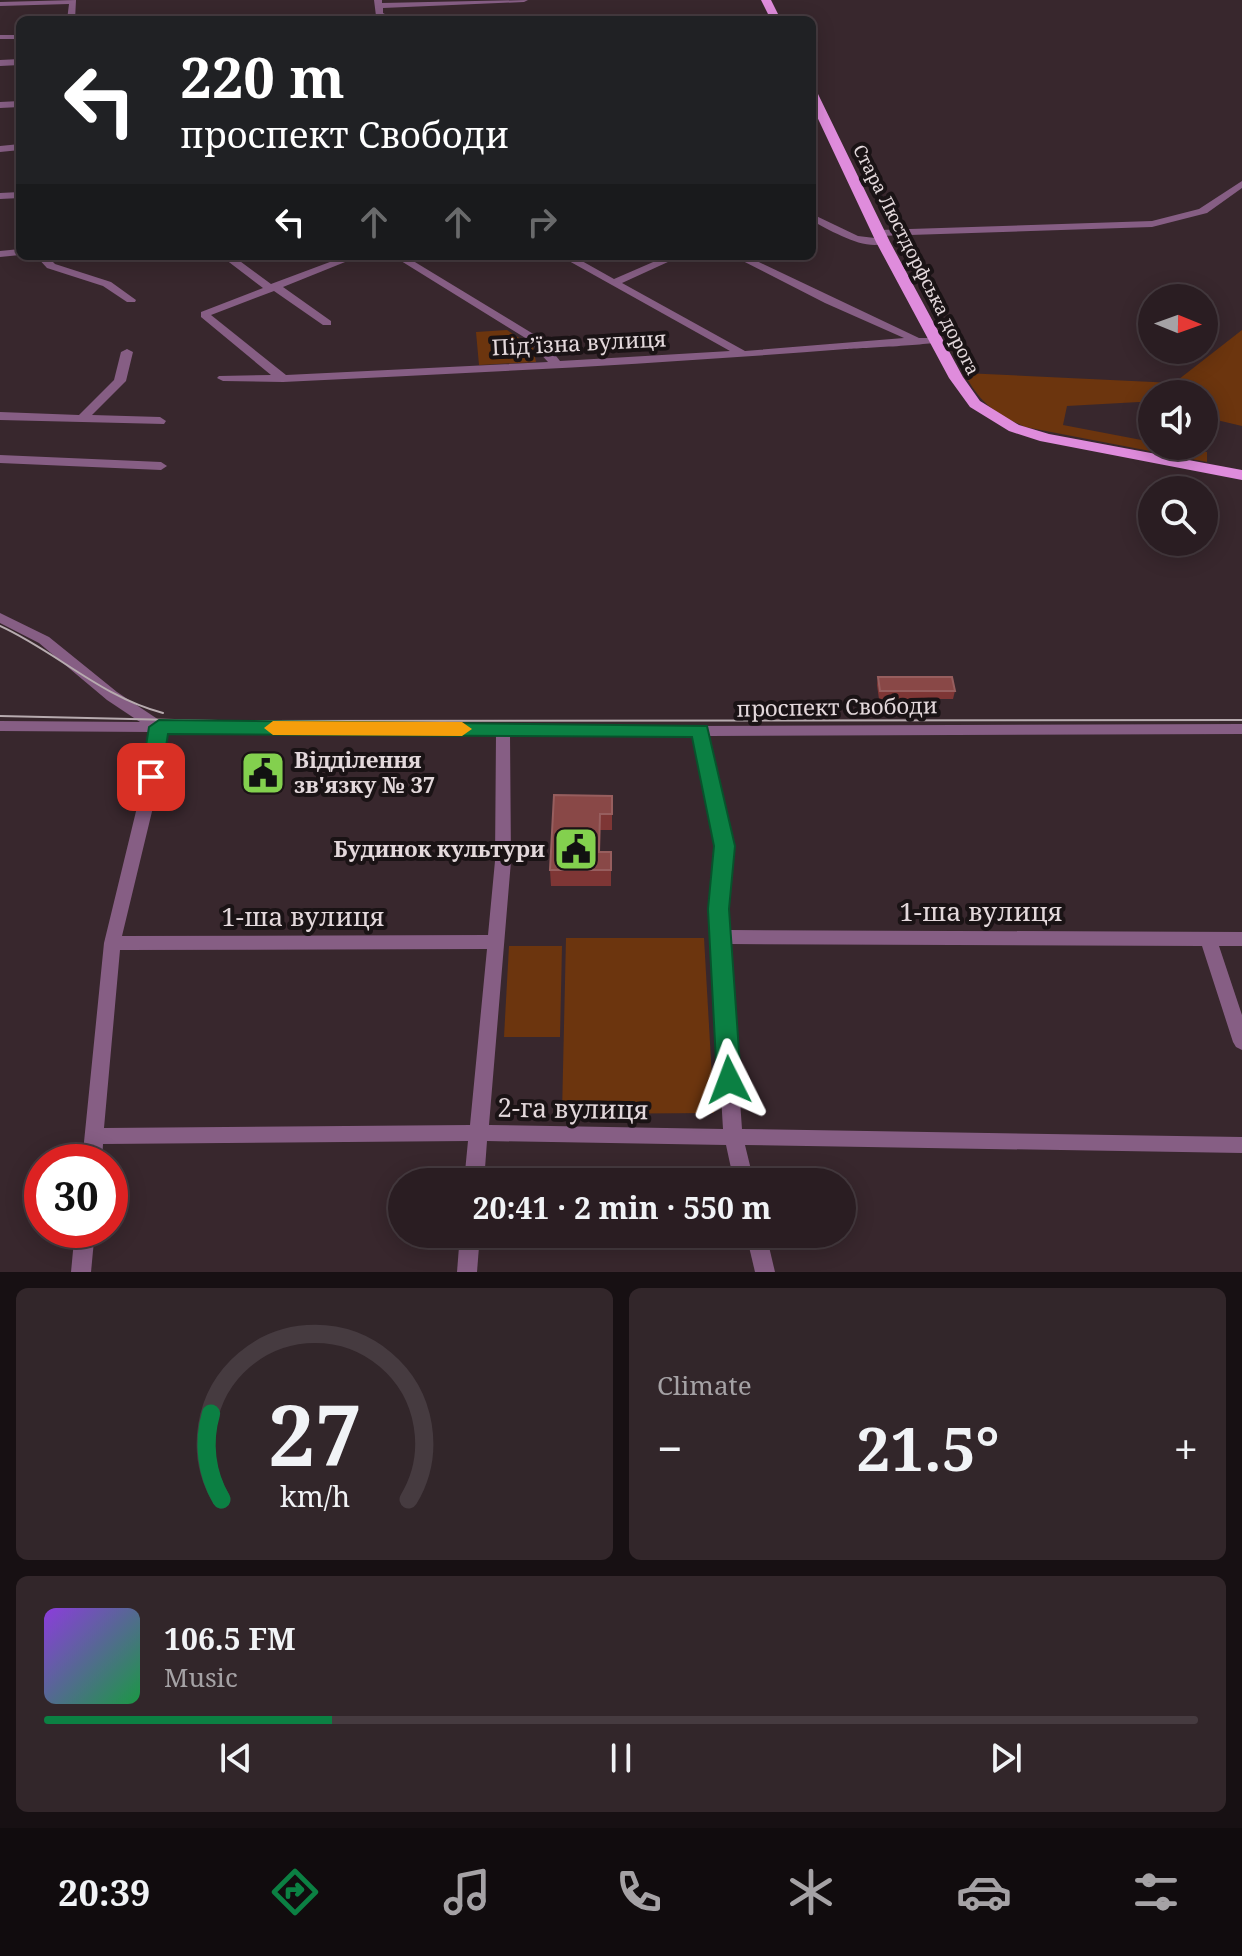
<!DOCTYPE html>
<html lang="en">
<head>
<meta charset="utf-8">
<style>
	body { margin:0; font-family:"Noto Serif",serif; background:#32262a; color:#f1f3f6; height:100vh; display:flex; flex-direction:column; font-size:30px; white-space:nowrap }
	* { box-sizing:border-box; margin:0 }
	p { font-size:26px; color:#a5a2a5 }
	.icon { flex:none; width:44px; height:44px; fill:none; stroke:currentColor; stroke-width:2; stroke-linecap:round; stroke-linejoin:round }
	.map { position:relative; height:1272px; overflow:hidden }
	.drawer { display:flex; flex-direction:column; gap:16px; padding:16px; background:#171013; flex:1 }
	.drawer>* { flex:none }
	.hud { position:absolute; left:16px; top:16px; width:800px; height:244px; border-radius:12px; box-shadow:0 4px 20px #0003,0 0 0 2px #463b40; background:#202124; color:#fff; overflow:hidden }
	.needle { width:52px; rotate:91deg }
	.controls { position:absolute; left:1138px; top:284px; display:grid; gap:16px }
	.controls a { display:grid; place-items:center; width:80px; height:80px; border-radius:50%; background:#2a1d22; box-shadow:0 4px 20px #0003,0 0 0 2px #463b40; font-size:40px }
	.speed { position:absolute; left:24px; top:1144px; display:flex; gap:16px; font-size:40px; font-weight:700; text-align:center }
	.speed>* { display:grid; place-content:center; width:104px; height:104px; border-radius:50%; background:#2a1d22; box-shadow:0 4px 20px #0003,0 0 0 2px #463b40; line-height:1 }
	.speed .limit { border:12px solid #d22; background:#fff; color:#111 }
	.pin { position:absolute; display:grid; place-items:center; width:68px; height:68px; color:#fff; margin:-34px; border-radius:16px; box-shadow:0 4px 12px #0006 }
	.me { position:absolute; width:88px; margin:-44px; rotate:357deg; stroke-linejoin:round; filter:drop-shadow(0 0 6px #0008) }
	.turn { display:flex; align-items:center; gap:28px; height:168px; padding:0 32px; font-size:36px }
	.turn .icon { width:104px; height:104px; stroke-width:2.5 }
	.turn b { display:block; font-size:56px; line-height:68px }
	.lanes { display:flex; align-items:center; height:76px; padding:0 32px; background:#0003; justify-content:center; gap:40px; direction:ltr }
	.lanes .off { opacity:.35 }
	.big { font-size:60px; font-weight:700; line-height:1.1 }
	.drawer .tile { flex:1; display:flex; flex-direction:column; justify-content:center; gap:12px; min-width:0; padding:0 28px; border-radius:12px; background:#32262a }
	.drawer .dial { align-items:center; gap:0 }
	.dial svg { height:208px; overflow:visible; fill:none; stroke:#463b40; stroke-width:7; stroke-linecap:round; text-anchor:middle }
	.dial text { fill:#f1f3f6; stroke:none }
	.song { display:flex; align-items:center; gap:24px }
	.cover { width:96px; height:96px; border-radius:12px; background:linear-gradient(135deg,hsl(270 70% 55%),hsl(140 70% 35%)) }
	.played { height:8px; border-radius:4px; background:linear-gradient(90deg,#0b8043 25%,#463b40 25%) }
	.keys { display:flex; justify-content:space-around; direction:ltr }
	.heat { display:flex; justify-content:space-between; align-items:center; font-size:44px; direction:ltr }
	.drawer .tiles { flex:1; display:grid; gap:16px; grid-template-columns:1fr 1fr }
	.tile:last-child { grid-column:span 2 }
	.trip { position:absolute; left:388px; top:1168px; width:468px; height:80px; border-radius:40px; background:#2a1d22; box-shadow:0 4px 20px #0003,0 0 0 2px #463b40; font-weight:700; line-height:80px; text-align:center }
	.dock { display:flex; height:128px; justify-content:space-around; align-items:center; background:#110c0e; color:#a5a2a5 }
	.dock .icon { width:56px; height:56px }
	.dock .selected { color:#0b8043 }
	.dock b { font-size:36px; color:#f1f3f6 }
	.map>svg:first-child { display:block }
</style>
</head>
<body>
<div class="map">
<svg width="1242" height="1272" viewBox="0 0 1242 1272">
	<rect width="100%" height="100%" fill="#38272d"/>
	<!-- green -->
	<g fill="#6c350e">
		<polygon points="507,330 533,347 536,362 479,365 476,332"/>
		<path d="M1242 330V426L1204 417V394H1152V405L1139 402 1067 406 1063 425 1152 442V446H1174L1207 452V462L1025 427C994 413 980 403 964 373L1174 383Z"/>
		<polygon points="566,938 704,938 714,1113 562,1114"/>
		<polygon points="509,946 562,946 560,1037 504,1037"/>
	</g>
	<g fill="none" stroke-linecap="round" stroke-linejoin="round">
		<!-- minor -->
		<g fill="#865e84" fill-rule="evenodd">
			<polygon points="76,0 75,20 67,20 69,4 0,6 0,2"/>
			<polygon points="374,0 382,0 382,3 528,0 524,2 383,8 383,13 396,20 385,20 376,16"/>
			<rect x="0" y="35" width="20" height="4"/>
			<polygon points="20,59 20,65 0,66 0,60"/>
			<polygon points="20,101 20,107 0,108 0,102"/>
			<polygon points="20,144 20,150 0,152 0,146"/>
			<polygon points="1242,181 1242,188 1207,213 1152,227 879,236 874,233 879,230 1152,221 1199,209"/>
			<polygon points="20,192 20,198 0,199 0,193"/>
			<path d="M812 214 858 236 883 239 888 242C867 253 832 231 812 221Z"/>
			<polygon points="20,249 20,255 0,257 0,251"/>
			<polygon points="36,256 47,256 55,264 111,282 136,300 135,302 127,302 103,286 47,268"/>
			<path d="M221 256H233L271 284 346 256H360L283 287 331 321V325H323L274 291 211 315 286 375 548 362 527 339 393 256H405L535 335 549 347 560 361 730 351 560 256H573L614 279 667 256H681L622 283 745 351 904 338 825 303 733 256H746L919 338H936L942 341C935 345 861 348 846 349 659 364 471 373 283 382L223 381 217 378 219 376 271 375 201 317V312L263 288Z"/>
			<polygon points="127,349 133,352 126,381 92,415 160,417 166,421 164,424 0,420 0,412 79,415 114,380 121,352"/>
			<polygon points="0,455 161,462 167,466 161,470 0,463"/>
			<path d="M0 613 49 637 117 692 162 722 700 726 1242 724V734L709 736 732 846 726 909 728 930 1242 932V946H1219L1242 1015V1050L1236 1047 1233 1042 1202 946 729 944 742 1129 1242 1137V1153L745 1145 754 1182H734L726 1145 487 1141 484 1182H464L468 1141 103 1144 102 1162H82L104 943 139 799 151 732 0 731V721L140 722 107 700 39 643 0 623ZM166 732 496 735 495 861 488 935 122 936 155 799ZM510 735 694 736 716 846 710 909 723 1129 489 1125 511 861ZM487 949 470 1125 104 1128 120 950Z"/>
			<polygon points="75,1230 95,1230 91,1272 71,1272"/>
			<polygon points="460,1234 480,1234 477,1272 457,1272"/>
			<polygon points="746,1234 766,1234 775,1272 755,1272"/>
		</g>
		<!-- major -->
		<g fill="#df8cdc" fill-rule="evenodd">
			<polygon points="761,0 771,0 781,20 771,20"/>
			<polygon points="812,91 818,94 890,242 963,377 980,401 1019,425 1049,434 1242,470 1242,480 1040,441 1009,431 970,407 949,378 876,242 812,106"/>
		</g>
		<!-- tram -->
		<g stroke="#b7abaf" stroke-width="2">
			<path d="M0 626C57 652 101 697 163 713"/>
			<polyline points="0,716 218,721 1242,720"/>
		</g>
	</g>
	<!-- wall -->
	<g fill="#7e3635">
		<polygon points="878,677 955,691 953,699 879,699 877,685"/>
		<polygon points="612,796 612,830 600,830 600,852 611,852 611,886 551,886 550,870"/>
	</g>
	<!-- building -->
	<g fill="#894847" stroke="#975e5e" stroke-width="2">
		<polygon points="878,677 952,677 955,691 880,691"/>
		<polygon points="554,795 612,796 612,814 600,814 599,852 611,852 611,870 550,870"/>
	</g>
	<!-- route -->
	<polygon fill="#0b8043" stroke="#07532c" stroke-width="2" points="159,720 707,726 735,846 729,909 741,1080 738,1087 729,1090 721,1087 717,1080 708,909 714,846 692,737 168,734 161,777 158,782 144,782 141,777 149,727"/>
	<!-- slow -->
	<polygon fill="#f59e0b" points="273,721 462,722 472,729 462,736 273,735 264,728"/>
	<!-- icons -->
	<defs>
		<g id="civic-square" transform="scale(2.3)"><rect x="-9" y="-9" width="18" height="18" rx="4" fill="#83d04e" stroke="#1a1315"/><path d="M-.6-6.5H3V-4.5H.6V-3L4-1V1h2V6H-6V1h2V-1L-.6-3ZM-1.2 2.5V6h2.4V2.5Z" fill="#111"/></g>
	</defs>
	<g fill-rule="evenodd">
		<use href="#civic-square" x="263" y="773"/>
		<use href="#civic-square" x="576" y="849"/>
	</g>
	<g text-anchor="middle" stroke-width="8" stroke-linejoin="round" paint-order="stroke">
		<!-- far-street labels -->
		<g font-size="18" fill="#e3d8db" stroke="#1a1315">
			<text transform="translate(916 260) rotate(63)" y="6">Стара Люстдорфська дорога</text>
		</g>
		<!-- street labels -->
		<g font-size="22" fill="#e3d8db" stroke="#1a1315">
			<text transform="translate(579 343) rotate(-3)" y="8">Підʼїзна вулиця</text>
			<text transform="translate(837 707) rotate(-1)" y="8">проспект Свободи</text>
		</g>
		<!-- poi labels -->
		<g font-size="22" font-weight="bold" fill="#e3d8db" stroke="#1a1315" text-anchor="start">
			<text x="294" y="768">Відділення<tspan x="294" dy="25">зв'язку № 37</tspan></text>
			<text x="545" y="857" text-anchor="end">Будинок культури</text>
		</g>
		<!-- near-street labels -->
		<g font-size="26" fill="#e3d8db" stroke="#1a1315">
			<text x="981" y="921">1-ша вулиця</text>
			<text x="303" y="926">1-ша вулиця</text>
			<text transform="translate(573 1109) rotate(1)" y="9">2-га вулиця</text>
		</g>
	</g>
</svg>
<div class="controls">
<a><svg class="needle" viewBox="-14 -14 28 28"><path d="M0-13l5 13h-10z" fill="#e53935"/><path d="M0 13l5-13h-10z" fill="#a5a2a5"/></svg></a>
<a><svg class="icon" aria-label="sound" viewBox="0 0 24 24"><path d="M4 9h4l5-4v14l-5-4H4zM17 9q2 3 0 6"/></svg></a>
<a><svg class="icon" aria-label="search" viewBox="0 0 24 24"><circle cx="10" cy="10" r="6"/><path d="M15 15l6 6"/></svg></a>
</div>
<div class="speed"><div class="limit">30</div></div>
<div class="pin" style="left:151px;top:777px;background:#d93025"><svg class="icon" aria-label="arrive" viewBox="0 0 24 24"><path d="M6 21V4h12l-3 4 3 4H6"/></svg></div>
<svg class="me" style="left:729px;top:1080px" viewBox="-20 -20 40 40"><path d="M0-17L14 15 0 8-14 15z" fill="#0b8043" stroke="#fff" stroke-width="4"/></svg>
<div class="trip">20:41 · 2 min · 550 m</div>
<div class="hud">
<div class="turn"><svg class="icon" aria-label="left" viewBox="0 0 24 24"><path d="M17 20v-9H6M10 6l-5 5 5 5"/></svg><div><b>220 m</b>проспект Свободи</div></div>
<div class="lanes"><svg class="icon" aria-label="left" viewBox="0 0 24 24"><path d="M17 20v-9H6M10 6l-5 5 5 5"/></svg><svg class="icon off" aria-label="ahead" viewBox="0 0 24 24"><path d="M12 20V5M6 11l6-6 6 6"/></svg><svg class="icon off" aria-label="ahead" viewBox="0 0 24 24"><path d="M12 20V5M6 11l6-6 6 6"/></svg><svg class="icon off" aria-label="right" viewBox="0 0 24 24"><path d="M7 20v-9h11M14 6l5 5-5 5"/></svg></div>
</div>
</div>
<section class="drawer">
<div class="tiles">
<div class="tile dial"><svg viewBox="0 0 100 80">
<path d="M14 69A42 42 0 1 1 86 69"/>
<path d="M14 69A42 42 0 0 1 10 36" stroke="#0b8043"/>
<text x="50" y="56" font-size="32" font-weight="700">27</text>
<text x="50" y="72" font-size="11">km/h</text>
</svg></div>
<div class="tile"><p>Climate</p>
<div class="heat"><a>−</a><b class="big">21.5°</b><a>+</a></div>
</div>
<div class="tile">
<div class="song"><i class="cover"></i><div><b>106.5 FM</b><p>Music</p></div></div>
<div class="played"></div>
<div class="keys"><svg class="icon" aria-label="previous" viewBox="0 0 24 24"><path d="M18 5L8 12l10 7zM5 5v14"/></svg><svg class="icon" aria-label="pause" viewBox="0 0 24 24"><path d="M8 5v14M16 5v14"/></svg><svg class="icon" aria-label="next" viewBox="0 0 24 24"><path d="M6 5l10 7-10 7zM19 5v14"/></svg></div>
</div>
</div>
</section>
<nav class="dock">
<b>20:39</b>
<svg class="icon selected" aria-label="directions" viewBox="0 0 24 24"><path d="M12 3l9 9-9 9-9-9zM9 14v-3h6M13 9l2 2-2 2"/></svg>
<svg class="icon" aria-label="music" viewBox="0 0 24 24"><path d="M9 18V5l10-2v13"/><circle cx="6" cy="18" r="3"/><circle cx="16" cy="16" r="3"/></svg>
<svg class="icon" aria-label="phone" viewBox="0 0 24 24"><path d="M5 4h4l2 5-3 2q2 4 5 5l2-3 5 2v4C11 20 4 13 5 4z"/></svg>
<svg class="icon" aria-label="climate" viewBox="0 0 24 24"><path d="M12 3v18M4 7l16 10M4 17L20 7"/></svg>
<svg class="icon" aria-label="car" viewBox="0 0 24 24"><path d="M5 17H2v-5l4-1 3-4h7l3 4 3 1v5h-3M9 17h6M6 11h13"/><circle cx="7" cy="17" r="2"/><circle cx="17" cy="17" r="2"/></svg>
<svg class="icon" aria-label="filters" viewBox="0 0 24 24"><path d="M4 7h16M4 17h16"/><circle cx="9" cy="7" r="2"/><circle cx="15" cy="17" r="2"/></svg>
</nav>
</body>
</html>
